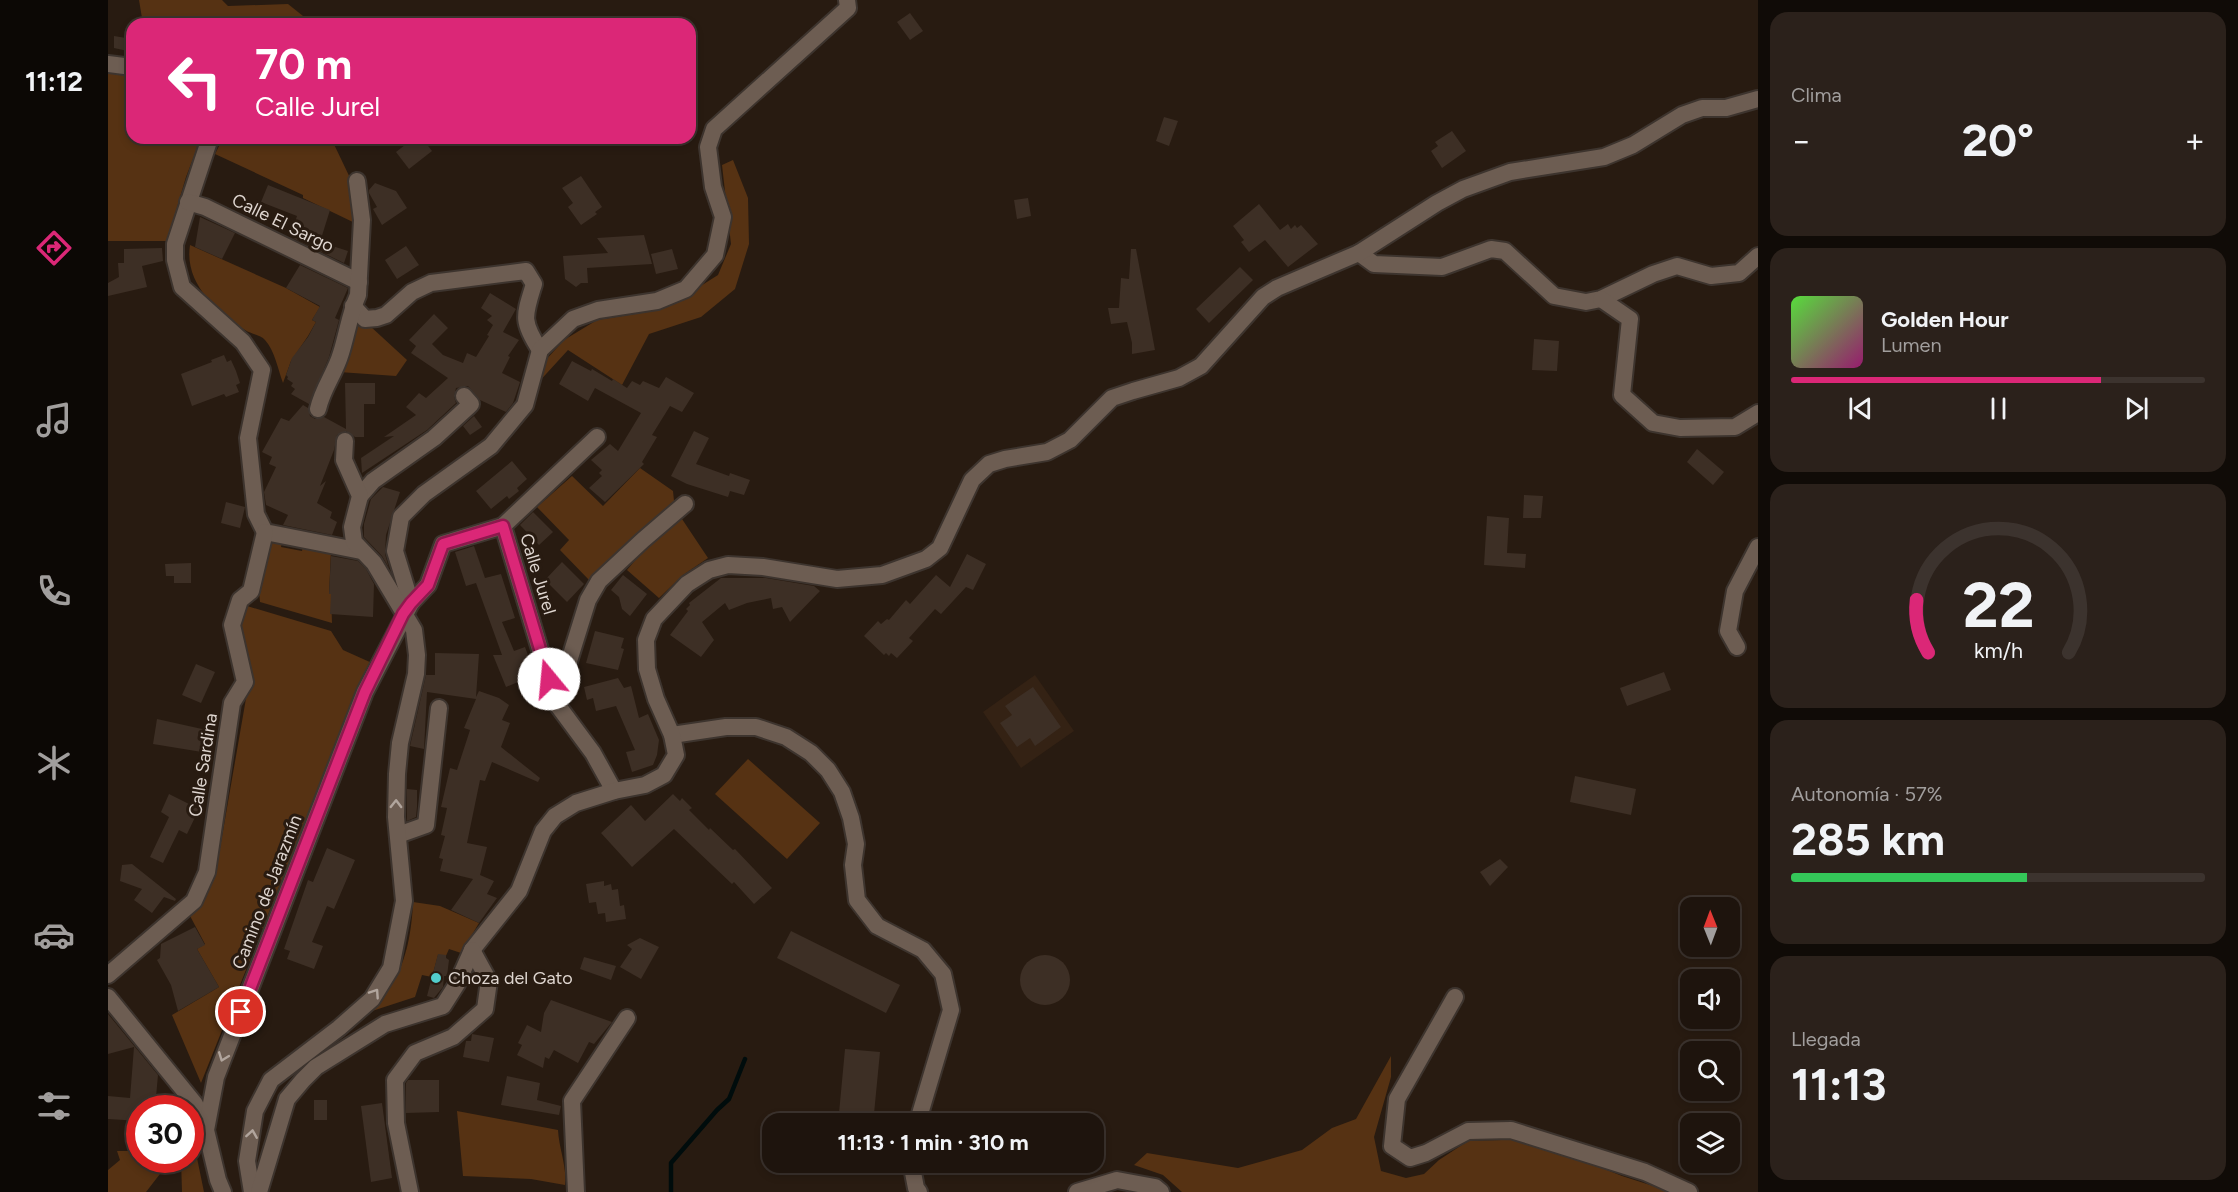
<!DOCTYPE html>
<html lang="es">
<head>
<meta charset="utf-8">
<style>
	body { margin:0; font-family:Figtree,sans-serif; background:#2b211b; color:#f1f3f6; height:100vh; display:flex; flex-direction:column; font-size:22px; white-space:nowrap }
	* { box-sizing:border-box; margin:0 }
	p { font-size:20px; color:#a19e9d }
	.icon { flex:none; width:33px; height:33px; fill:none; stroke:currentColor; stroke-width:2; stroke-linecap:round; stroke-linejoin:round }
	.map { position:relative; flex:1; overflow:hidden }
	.details { display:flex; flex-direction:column; gap:12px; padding:12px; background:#100b07; width:480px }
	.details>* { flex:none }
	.top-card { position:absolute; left:18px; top:18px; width:570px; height:126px; border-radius:18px; box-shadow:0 3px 9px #0003,0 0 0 2px #3c332e; background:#db2777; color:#fff; overflow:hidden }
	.needle { width:39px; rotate:359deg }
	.buttons { position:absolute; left:1572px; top:897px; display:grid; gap:12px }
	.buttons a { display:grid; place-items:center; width:60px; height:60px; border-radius:12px; background:#1e140d; box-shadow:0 3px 9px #0003,0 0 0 2px #3c332e; font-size:30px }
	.speed { position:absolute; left:18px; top:1095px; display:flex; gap:12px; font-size:30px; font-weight:700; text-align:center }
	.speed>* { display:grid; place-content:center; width:78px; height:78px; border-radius:50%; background:#1e140d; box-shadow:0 3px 9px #0003,0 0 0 2px #3c332e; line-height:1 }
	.speed .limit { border:9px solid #d22; background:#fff; color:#111 }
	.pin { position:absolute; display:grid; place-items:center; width:51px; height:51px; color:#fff; margin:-26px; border:3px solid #fff; border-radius:50%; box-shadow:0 2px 6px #0007 }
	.me { position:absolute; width:66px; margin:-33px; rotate:343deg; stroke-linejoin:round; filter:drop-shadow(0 0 4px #0008) }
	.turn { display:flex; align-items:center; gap:21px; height:126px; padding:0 30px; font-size:27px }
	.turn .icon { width:78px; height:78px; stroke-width:2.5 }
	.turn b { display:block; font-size:42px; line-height:51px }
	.big { font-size:45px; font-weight:700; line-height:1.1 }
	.details .card { flex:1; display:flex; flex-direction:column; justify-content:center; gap:9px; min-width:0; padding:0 21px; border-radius:18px; background:#2b211b }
	.details .dial { align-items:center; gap:0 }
	.dial svg { height:156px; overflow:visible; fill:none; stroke:#3c332e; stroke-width:7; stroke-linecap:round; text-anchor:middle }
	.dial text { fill:#f1f3f6; stroke:none }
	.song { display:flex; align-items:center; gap:18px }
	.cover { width:72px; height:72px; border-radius:9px; background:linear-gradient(135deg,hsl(110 70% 55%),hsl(320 70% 35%)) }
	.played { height:6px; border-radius:3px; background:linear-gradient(90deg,#db2777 75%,#3c332e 75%) }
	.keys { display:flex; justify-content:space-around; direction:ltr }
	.heat { display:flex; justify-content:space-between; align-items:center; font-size:33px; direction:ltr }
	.charge { height:9px; border-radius:4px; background:linear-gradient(90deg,#34c759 57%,#3c332e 0) }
	.trip { position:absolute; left:654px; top:1113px; width:342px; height:60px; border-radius:18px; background:#1e140d; box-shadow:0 3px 9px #0003,0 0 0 2px #3c332e; font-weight:700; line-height:60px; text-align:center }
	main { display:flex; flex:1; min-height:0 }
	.tabs { display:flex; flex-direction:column; width:108px; justify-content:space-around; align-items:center; background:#0c0805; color:#a19e9d }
	.tabs .icon { width:42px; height:42px }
	.tabs .active { color:#db2777 }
	.tabs b { font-size:27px; color:#f1f3f6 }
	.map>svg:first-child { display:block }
</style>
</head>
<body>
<main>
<nav class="tabs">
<b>11:12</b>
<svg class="icon active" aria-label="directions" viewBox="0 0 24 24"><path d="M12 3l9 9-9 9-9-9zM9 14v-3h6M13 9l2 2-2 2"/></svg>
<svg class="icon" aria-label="music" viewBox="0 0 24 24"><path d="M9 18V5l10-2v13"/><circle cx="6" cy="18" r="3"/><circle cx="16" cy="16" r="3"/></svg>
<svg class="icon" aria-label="phone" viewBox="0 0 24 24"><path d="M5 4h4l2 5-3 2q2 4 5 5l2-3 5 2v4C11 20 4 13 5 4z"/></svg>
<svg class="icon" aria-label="climate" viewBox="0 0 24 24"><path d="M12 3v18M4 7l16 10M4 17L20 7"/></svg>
<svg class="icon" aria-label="car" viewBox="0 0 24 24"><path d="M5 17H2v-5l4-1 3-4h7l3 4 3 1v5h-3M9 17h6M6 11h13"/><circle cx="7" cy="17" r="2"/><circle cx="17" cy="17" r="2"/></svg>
<svg class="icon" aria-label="filters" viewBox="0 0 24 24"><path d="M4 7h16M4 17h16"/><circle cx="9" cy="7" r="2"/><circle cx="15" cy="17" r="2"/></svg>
</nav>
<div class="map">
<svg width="1650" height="1192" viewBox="0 0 1650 1192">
	<rect width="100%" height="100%" fill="#281b11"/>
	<!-- built -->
	<polygon fill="#342214" points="927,675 966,731 913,768 875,712"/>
	<!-- green -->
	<g fill="#563213">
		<polygon points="31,0 114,0 120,6 180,4 205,24 35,24"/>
		<polygon points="0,69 24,74 24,138 93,138 78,177 59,241 0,241"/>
		<polygon points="115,138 223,138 244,182 249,224 195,198 195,195 107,154"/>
		<polygon points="625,160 640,198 641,244 627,289 593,317 541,334 514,385 460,350 428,385 435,363 456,340 489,320 533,313 564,304 610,275 623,244 614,165"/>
		<path d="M82 245 178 288 212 307 204 320 208 322 200 336 183 361 175 383C170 370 167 351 157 340 153 335 143 334 137 330 108 311 76 283 82 245Z"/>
		<polygon points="247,324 262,326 299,360 288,376 231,372"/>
		<polygon points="532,468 565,491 566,501 528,534 482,581 452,550 461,540 429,507 464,476 495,506"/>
		<polygon points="574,519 600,558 575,575 551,598 519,570 545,539"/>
		<polygon points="159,538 174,542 173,547 194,551 195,546 223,551 221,594 223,594 224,623 152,602 150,580"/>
		<polygon points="139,606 223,631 235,650 264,663 251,686 93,1083 64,1015 111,987 89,949 97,944 81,914 88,908 112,848 140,687 131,619"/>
		<polygon points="640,759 712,823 679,859 607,794"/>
		<path d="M305 902 332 906 371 923 353 953 341 949 337 958 330 955 324 977 314 975 307 997 258 1013C266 1003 277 994 284 984 299 961 304 928 305 902Z"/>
		<polygon points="1283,1056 1283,1077 1266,1137 1273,1171 1298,1178 1316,1174 1331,1160 1360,1141 1422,1139 1514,1176 1564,1192 1074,1192 1055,1175 1026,1165 1039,1153 1130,1168 1194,1150 1224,1128 1248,1119"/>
		<path d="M349 1111 450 1130C451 1149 459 1166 457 1185L423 1179 355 1176Z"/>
		<polygon points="9,1151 31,1151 32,1160 55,1160 55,1170 38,1192 0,1192 0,1170 12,1160"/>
		<polygon points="89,1158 96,1192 74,1192 73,1160"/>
	</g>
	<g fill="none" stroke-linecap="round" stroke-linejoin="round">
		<!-- stream -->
		<polyline stroke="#000c0c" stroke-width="4.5" points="563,1192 563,1163 609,1110 621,1099 637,1059"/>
	</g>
	<!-- building -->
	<g fill="#3d2f25">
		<polygon points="802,13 815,31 802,40 789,22"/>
		<polygon points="6,36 24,39 24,52 6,48"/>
		<polygon points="1056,117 1070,121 1061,146 1048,141"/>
		<polygon points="1344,131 1358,151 1334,168 1323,151 1330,146 1327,142"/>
		<polygon points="306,138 314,138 324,151 301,169 288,152"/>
		<polygon points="473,176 494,207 487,212 489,214 473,225 460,207 465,203 454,188"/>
		<polygon points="267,183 288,191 299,208 274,225 265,209 269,207 261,193 261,190"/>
		<polygon points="160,185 222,210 212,242 240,251 236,263 182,237 189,216 153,202"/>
		<polygon points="920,198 923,216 909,219 906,200"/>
		<polygon points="1151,204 1172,230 1180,224 1183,229 1187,225 1189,228 1193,225 1210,244 1180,267 1157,240 1141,252 1133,242 1136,240 1125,226"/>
		<polygon points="92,217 127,233 114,259 87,247"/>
		<polygon points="536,235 544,264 479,268 480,283 473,283 468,287 457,279 455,256 500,253 489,238"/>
		<polygon points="298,246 311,265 289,279 277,260"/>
		<polygon points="54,248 55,261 34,266 39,287 0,296 0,283 11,277 10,263 16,263 16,249"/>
		<polygon points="564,249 570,269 548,274 543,254"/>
		<polygon points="1023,249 1028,249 1047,350 1024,354 1024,343 1019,322 1003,324 1000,308 1011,308 1013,278 1021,279"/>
		<polygon points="192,265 240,288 227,318 231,320 221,357 201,404 183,394 187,389 183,386 185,383 179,379 180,377 178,375 184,358 200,337 208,322 204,320 212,306 178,288"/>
		<polygon points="1132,267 1145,280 1101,323 1088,309"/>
		<polygon points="382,293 408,309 395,332 411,340 400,356 402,357 394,373 412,382 405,403 398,412 372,400 360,386 348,388 346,397 348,403 319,430 254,473 253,458 286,436 276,437 308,415 298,407 311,393 318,398 340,378 303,353 308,346 301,340 326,314 340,328 324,344 335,355 355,363 359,353 368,357 381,336 379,335 385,325 379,320 384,316 373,308"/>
		<polygon points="1426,339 1451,341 1449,371 1424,370"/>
		<polygon points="116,355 119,362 123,360 128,371 132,383 128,385 131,392 118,397 116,394 84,406 73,374 104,362 103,360"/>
		<polygon points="464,361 483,371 484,369 504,381 505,379 519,388 524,381 532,385 535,381 551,388 558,377 586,393 574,412 562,406 544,435 549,437 534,462 536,464 497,502 481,488 494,476 491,473 494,470 483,460 502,444 510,451 533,413 487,388 480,401 451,384"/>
		<polygon points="237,383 267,383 267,404 256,404 256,437 247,437 238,431 229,435 226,450 212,486 218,481 209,503 224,512 222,518 229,522 224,535 175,525 180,515 158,505 156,492 168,467 161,464 164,457 154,452 173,418 181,421 195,405 200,408 202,416 207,419 216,417 238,429"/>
		<polygon points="366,416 374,427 362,435 355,426"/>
		<polygon points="586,431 601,438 588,464 621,476 622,473 642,480 636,495 622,491 620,497 579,484 563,476"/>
		<polygon points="1589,449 1616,472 1605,485 1579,462"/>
		<polygon points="404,461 419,479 409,488 411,491 401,499 399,496 383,509 368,491"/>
		<polygon points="275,487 292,492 278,535 277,554 281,568 274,556 256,537 256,524 263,499"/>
		<polygon points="1416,495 1435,496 1433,518 1415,518"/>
		<polygon points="118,502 137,507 132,528 113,523"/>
		<polygon points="425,512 445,532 431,545 412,525"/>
		<polygon points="1379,516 1401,518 1399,553 1418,554 1417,568 1376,565"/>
		<polygon points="366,546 377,578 393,574 407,618 394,622 406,651 417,647 434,693 423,698 413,676 410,682 398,687 385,655 394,655 368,583 358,586 347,552"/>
		<polygon points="859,554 878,564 865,590 858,587 833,614 827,609 801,638 805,641 789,658 783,653 781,656 778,653 776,655 756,636 770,621 773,624 779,619 781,620 798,600 802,604 828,575 842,587"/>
		<polygon points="223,556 250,561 258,569 266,584 265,617 222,614 223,594 221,594"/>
		<polygon points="454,562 476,584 459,602 437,580"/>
		<polygon points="83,563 83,583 66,583 66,576 58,576 57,564"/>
		<polygon points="515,575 539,594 522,616 514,609 511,597 503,590"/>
		<polygon points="613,578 658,578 706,586 712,591 682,622 674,607 665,609 663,598 639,603 621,610 617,603 594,622 606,640 593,657 562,635 580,611 578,609 582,605 581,603"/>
		<polygon points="487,631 516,638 513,648 516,649 510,670 478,663"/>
		<polygon points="327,653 371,654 368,697 371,691 391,698 401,705 394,720 402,723 393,747 432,778 430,782 384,762 377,781 372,780 359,843 379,847 372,875 386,881 379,894 389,898 371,923 343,910 365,879 332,871 335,859 331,858 337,836 333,835 339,808 333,807 342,768 349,770 362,730 356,728 368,699 319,692 316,749 302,746 318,675 327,675"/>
		<polygon points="88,664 107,672 93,703 74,695"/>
		<polygon points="1556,672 1563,690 1519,706 1512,688"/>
		<polygon points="510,678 516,688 523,686 531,718 540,714 551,740 549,755 545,765 524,772 518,752 527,750 508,706 488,711 485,698 479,700 476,687"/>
		<polygon points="925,687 953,727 927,746 922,738 909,747 892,723 904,715 897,706"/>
		<polygon points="49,719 103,731 100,753 45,744"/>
		<polygon points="1467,776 1528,789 1523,815 1462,802"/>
		<polygon points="299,789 309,790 309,807 308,817 299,821"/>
		<polygon points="61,794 91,809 79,834 71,830 55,863 42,857 61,817 53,812"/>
		<polygon points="565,794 572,801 574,798 584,808 581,810 601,830 602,828 625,850 627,849 664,888 646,904 626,882 624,884 566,829 524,867 493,833 523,805 537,821"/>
		<polygon points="219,848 247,860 226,909 219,906 204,942 215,946 206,969 179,959 182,951 176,949 200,880 205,882"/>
		<polygon points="1392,859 1400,867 1382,886 1372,872"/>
		<polygon points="24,864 68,899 67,901 56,897 44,913 26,900 34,889 12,881 14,865"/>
		<polygon points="496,881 496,886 503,884 504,890 510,889 512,906 516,905 518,919 498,922 497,913 490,914 488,902 481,903 478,884"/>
		<polygon points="87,927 97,945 89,949 111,987 70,1011 63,985 49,960 52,958 53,944"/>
		<polygon points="683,931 792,985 778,1013 669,958"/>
		<polygon points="532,938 551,947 533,979 512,967 524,949 519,945"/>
		<polygon points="330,954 338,955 338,958 341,960 339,976 336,976 335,987 326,998 319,996"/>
		<circle cx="937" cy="980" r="25"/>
		<polygon points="476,957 508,966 503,980 472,969"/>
		<polygon points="443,1000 504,1022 486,1044 481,1042 470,1063 446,1050 441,1059 437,1057 435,1068 409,1055 414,1045 410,1043 419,1025 433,1032 436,1013"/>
		<polygon points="0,1014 50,1075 47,1108 32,1108 32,1121 0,1119 0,1096 22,1098 26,1047 0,1054"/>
		<polygon points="364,1034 386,1038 381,1062 355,1057 358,1041 363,1041"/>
		<polygon points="737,1049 772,1052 765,1124 730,1124"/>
		<polygon points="399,1076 432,1083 429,1100 453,1106 451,1115 393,1105"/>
		<polygon points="300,1080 331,1080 331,1112 298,1113 298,1083"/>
		<rect x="206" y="1100" width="13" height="20"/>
		<polygon points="274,1103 284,1178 263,1182 253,1106"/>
	</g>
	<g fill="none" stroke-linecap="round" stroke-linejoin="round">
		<!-- minor casing -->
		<g stroke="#3d342e" stroke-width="20">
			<g id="minor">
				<polyline points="0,64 24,67"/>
				<polyline points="102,138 67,244 67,260 74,287 135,342 154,370 140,438 148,514 157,532 253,551"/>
				<polyline points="80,202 97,207 251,282"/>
				<polyline points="1251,253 1266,264 1334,267 1383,249 1397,251 1446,296 1478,302 1493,299 1545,274 1569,266 1603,276 1631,273 1650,256"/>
				<polyline points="1493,299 1522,319 1514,395 1545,423 1572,428 1627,427 1650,413"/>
				<path d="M245 306 257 319 269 318 278 315 304 292 323 283 418 271 426 284C416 316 413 321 432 350"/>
				<path d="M210 409C215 387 227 374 233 353 239 334 242 313 250 295L254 220 249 181"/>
				<polyline points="252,496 265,481 326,438 361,406 363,404 356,396"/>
				<polyline points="303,603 320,585 335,544 395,526"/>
				<polyline points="1629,647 1620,631 1627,591 1650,547"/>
				<polyline points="448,703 395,526 489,437"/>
				<polyline points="564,735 618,727 648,727 678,737 703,753 720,770 734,792 743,818 748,844 745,865 749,900 769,926 815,950 835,974 843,1010 809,1124"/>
				<polyline points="506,791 485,753 448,703 480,600 491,581 535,540 577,504"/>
				<polyline points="290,835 318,825 331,708"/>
				<polyline points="0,975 86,901 99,872 124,703 137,682 124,625 132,600 143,591 157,532"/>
				<polyline points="0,997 87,1104 98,1130"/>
				<polyline points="1347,997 1289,1099 1284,1146 1302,1158 1318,1153 1360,1131 1403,1130 1537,1172 1581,1192"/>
				<polyline points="803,1162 808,1188 811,1192"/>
				<polyline points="115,1192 110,1180 98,1130 108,1077 257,692 303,603 287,551 293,517 316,494 383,446 417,405 432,350 465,319 490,310 549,301 578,289 607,255 615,217 605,187 600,147 606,129 740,8 739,0"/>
				<polyline points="144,1192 139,1161 147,1111 163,1080 231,1028 264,999 283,968 296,901 288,817 289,774 292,743 308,674 309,655 306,630 266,563 246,542 244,527 252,496 236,460 237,441"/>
				<polyline points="151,1192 179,1099 195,1080 208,1067 277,1024 335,1006 349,984 364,950 411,891 435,831 447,816 468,803 506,791 537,785 556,775 568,755 564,735 548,699 539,669 538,640 546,619 579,584 601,570 620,565 655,567 729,579 774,575 818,559 832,548 864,480 881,464 897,459 939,452 962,440 1004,398 1025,391 1071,378 1093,366 1155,297 1169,288 1251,253 1329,203 1355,189 1402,172 1496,157 1525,145 1574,115 1594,108 1618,108 1650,99"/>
				<polyline points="302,1192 288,1123 287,1080 307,1053 345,1037 377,1009 381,981 364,950"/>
				<polyline points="468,1192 464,1101 519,1018"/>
				<polyline points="969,1192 1009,1180 1047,1187 1053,1192"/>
			</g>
		</g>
		<!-- minor -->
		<use href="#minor" stroke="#6d5d52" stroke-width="16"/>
	</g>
	<!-- one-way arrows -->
	<defs><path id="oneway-chevron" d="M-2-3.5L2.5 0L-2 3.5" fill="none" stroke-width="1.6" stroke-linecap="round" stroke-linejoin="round" transform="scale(1.5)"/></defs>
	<g stroke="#b1a59d">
		<use href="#oneway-chevron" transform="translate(288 804) rotate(-89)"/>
		<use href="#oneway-chevron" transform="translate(267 993) rotate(-56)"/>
		<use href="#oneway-chevron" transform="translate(115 1057) rotate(111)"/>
		<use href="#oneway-chevron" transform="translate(144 1134) rotate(-81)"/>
	</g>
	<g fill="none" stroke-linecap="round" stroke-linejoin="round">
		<!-- route casing -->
		<g stroke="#8e194d" stroke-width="15">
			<polyline id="route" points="133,1012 257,692 295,614 303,603 320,585 335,544 395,526 441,679"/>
		</g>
		<!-- route -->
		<use href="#route" stroke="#db2777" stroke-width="10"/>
	</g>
	<!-- markers -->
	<circle fill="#52cdcc" stroke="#281b11" stroke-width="2" cx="328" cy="978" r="6"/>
	<g text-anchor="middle" stroke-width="6" stroke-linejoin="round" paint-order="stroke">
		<!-- street labels -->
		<g font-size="18" fill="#ded5cf" stroke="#281b11">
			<text transform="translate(175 223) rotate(26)" y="6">Calle El Sargo</text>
			<text transform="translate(430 574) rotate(73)" y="6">Calle Jurel</text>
			<text transform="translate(95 765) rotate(-81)" y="6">Calle Sardina</text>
			<text transform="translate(159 892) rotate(-69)" y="6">Camino de Jarazmín</text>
		</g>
		<!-- poi labels -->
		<g font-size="18" fill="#ded5cf" stroke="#281b11" text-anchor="start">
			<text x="340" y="984">Choza del Gato</text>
		</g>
	</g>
</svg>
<div class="buttons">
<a><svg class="needle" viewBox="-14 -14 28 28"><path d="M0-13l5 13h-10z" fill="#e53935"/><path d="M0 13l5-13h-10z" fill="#a19e9d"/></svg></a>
<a><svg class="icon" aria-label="sound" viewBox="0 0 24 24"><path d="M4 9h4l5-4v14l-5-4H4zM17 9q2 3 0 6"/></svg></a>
<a><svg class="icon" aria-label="search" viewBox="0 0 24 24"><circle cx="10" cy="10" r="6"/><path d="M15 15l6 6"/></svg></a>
<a><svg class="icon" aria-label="layers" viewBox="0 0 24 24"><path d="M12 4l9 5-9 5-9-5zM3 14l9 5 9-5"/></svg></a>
</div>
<div class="speed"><div class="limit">30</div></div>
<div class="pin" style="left:133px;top:1012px;background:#d93025"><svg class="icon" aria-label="arrive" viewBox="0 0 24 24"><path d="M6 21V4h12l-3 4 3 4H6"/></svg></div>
<svg class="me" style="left:441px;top:679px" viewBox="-20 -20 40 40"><circle r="19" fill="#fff"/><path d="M0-13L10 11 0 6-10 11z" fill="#db2777"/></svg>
<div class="trip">11:13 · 1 min · 310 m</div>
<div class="top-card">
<div class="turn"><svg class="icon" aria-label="left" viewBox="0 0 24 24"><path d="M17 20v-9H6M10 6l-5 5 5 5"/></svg><div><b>70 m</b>Calle Jurel</div></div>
</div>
</div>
<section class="details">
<div class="card"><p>Clima</p>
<div class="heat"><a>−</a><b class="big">20°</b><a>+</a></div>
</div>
<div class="card">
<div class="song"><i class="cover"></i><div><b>Golden Hour</b><p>Lumen</p></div></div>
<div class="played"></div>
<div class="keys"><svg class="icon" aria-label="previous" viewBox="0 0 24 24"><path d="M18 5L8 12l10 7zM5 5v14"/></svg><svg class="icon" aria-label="pause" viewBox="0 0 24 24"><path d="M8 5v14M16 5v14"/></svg><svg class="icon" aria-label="next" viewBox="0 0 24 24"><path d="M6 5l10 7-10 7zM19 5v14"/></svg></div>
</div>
<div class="card dial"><svg viewBox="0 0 100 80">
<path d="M14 69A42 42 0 1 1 86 69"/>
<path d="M14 69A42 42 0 0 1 8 42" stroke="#db2777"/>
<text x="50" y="56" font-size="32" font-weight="700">22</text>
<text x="50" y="72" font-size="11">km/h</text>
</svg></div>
<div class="card"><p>Autonomía · 57%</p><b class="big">285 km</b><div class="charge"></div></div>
<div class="card"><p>Llegada</p><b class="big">11:13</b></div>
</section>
</main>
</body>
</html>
